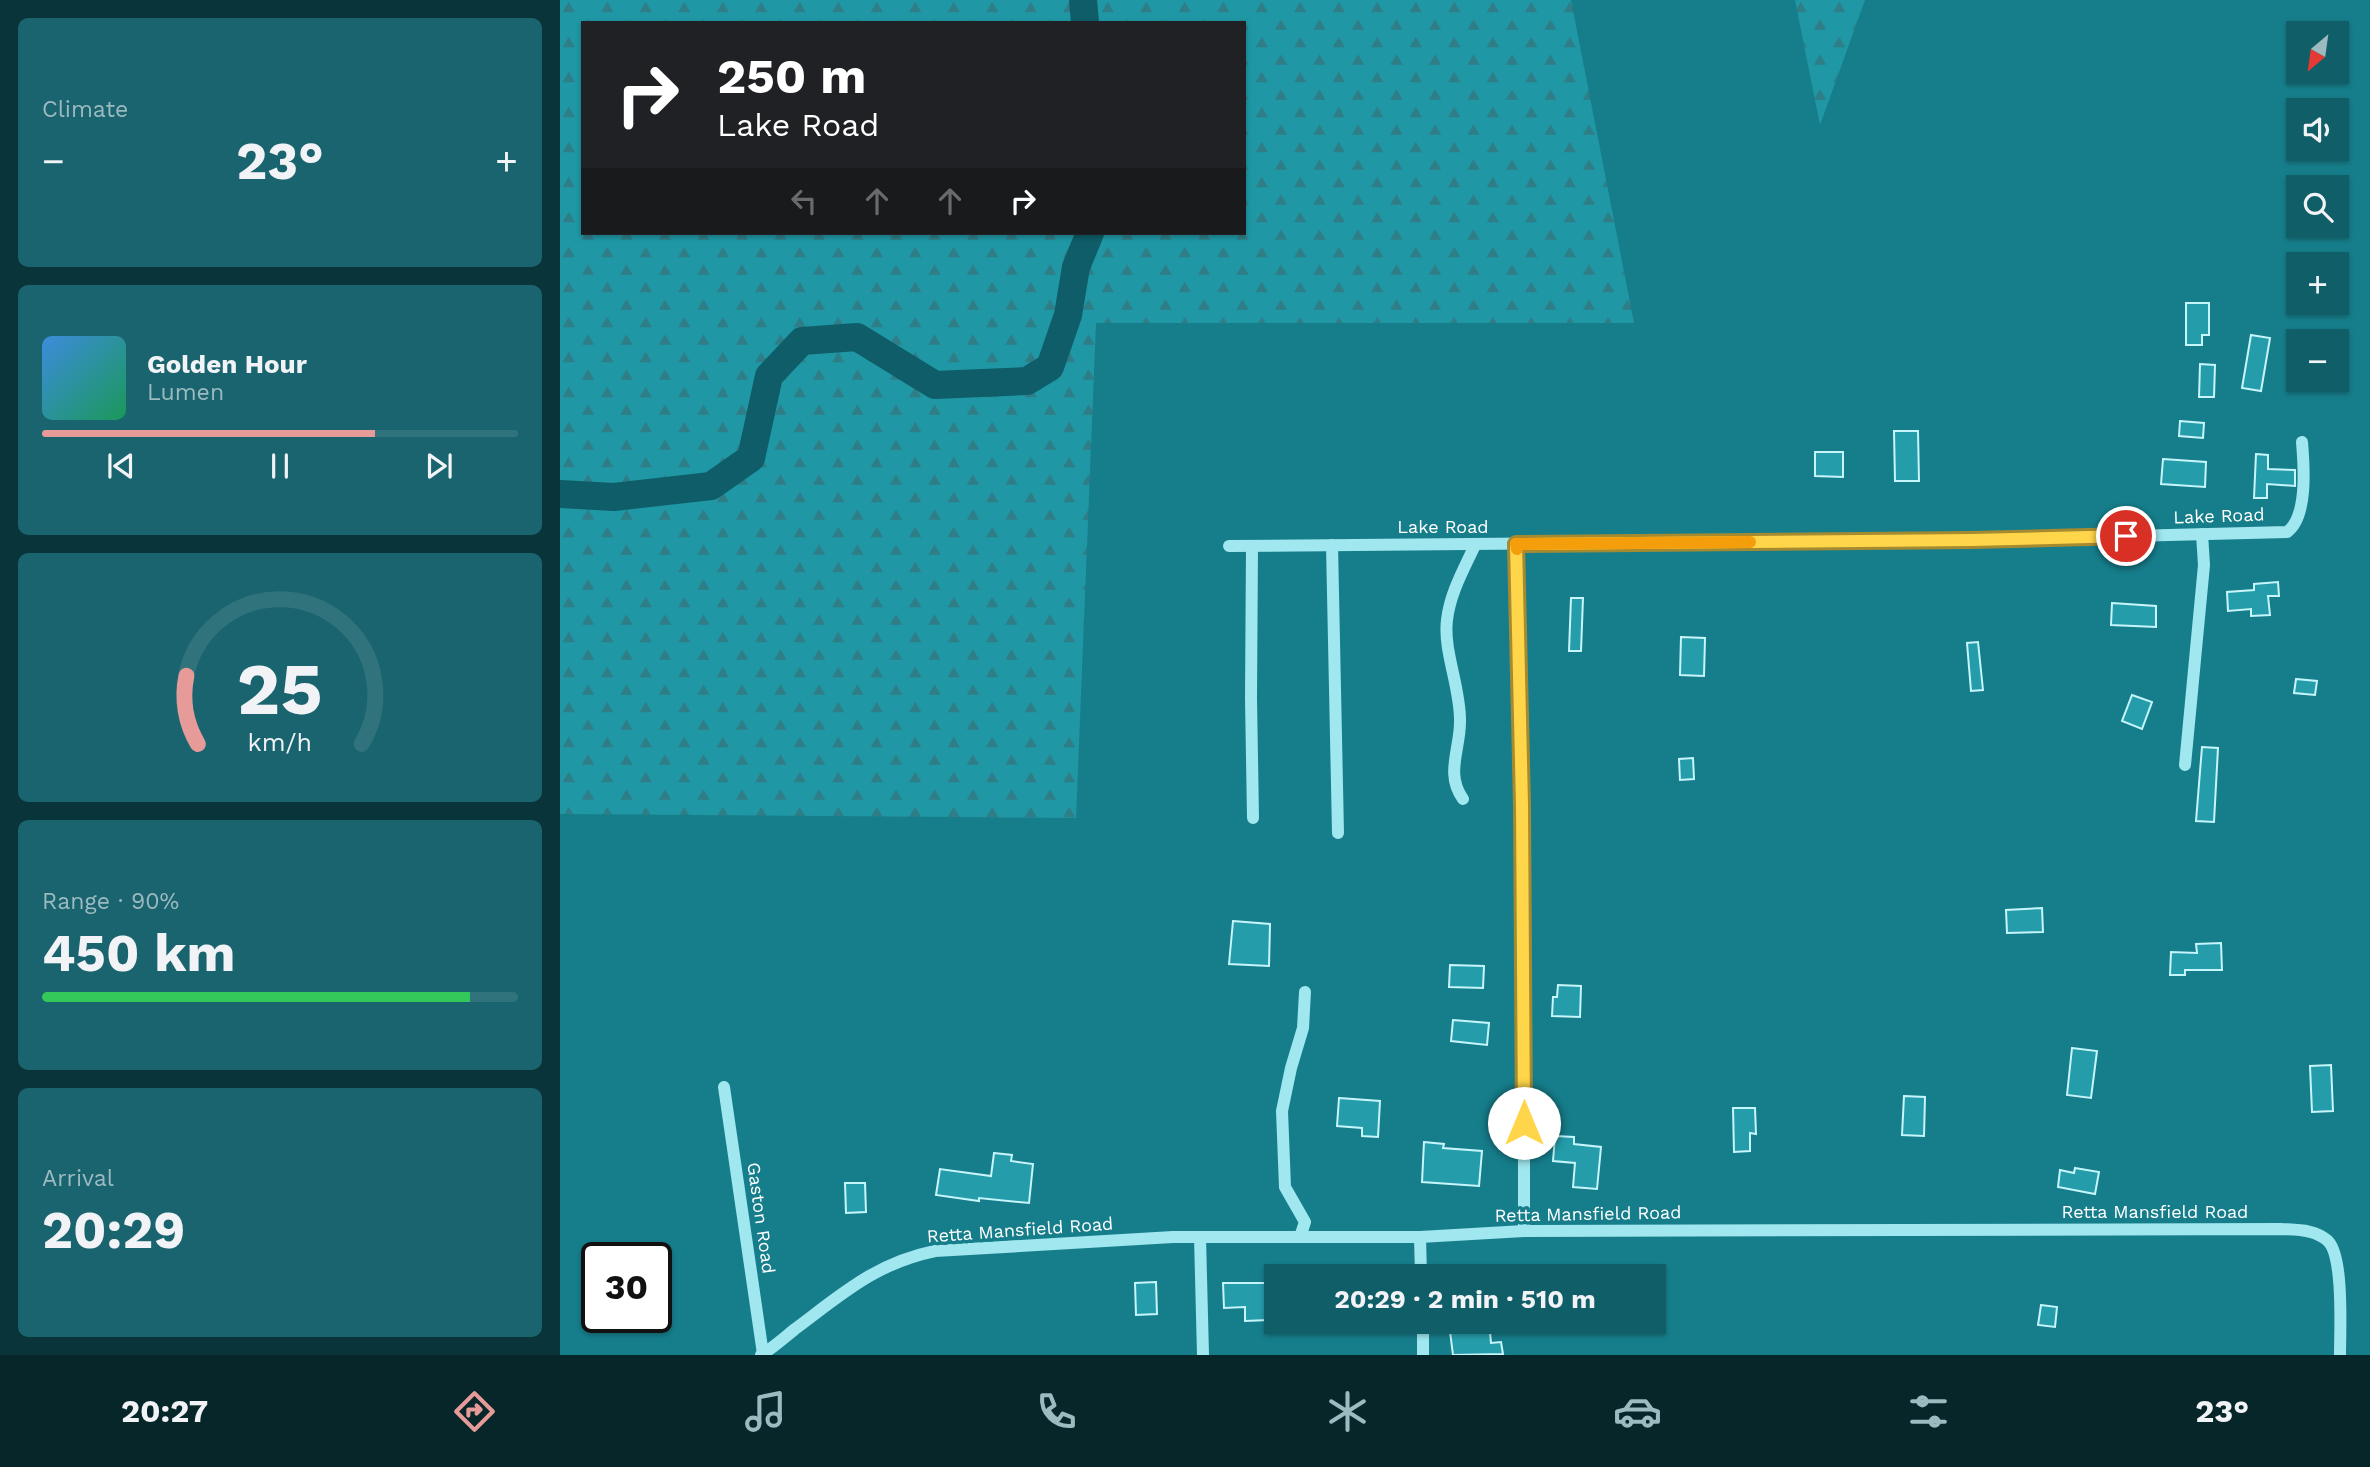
<!DOCTYPE html>
<html lang="en">
<head>
<meta charset="utf-8">
<style>
	body { margin:0; font-family:"Work Sans",sans-serif; background:#19646e; color:#f1f3f6; height:100vh; display:flex; flex-direction:column; font-size:26px; white-space:nowrap }
	* { box-sizing:border-box; margin:0 }
	p { font-size:23px; color:#9cbac0 }
	.icon { flex:none; width:38px; height:38px; fill:none; stroke:currentColor; stroke-width:2; stroke-linecap:round; stroke-linejoin:round }
	.map { position:relative; flex:1; overflow:hidden }
	.sheet { display:flex; flex-direction:column; gap:18px; padding:18px; background:#093439; width:560px }
	.sheet>* { flex:none }
	.guide { position:absolute; left:21px; top:21px; width:665px; height:214px; border-radius:0px; box-shadow:0 2px 5px #0004; background:#202124; color:#fff; overflow:hidden }
	.needle { width:46px; rotate:209deg }
	.controls { position:absolute; left:1726px; top:21px; display:grid; gap:14px }
	.controls a { display:grid; place-items:center; width:63px; height:63px; border-radius:0px; background:#105e68; box-shadow:0 2px 5px #0004; font-size:35px }
	.speed { position:absolute; left:21px; top:1242px; display:flex; gap:14px; font-size:35px; font-weight:700; text-align:center }
	.speed>* { display:grid; place-content:center; width:91px; height:91px; border-radius:50%; background:#105e68; box-shadow:0 2px 5px #0004; line-height:1 }
	.speed .limit { border:4px solid #111; border-radius:10px; background:#fff; color:#111 }
	.pin { position:absolute; display:grid; place-items:center; width:60px; height:60px; color:#fff; margin:-30px; border:4px solid #fff; border-radius:50%; box-shadow:0 2px 7px #0007 }
	.me { position:absolute; width:77px; margin:-38px; rotate:0deg; stroke-linejoin:round; filter:drop-shadow(0 0 5px #0008) }
	.turn { display:flex; align-items:center; gap:24px; height:147px; padding:0 21px; font-size:32px }
	.turn .icon { width:91px; height:91px; stroke-width:2.5 }
	.turn b { display:block; font-size:49px; line-height:60px }
	.lanes { display:flex; align-items:center; height:66px; padding:0 21px; background:#0003; justify-content:center; gap:35px; direction:ltr }
	.lanes .off { opacity:.35 }
	.big { font-size:52px; font-weight:700; line-height:1.1 }
	.sheet .widget { flex:1; display:flex; flex-direction:column; justify-content:center; gap:10px; min-width:0; padding:0 24px; border-radius:10px; background:#19646e }
	.sheet .dial { align-items:center; gap:0 }
	.dial svg { height:182px; overflow:visible; fill:none; stroke:#30737c; stroke-width:7; stroke-linecap:round; text-anchor:middle }
	.dial text { fill:#f1f3f6; stroke:none }
	.song { display:flex; align-items:center; gap:21px }
	.cover { width:84px; height:84px; border-radius:10px; background:linear-gradient(135deg,hsl(210 70% 55%),hsl(150 70% 35%)) }
	.played { height:7px; border-radius:4px; background:linear-gradient(90deg,#e69b98 70%,#30737c 70%) }
	.keys { display:flex; justify-content:space-around; direction:ltr }
	.heat { display:flex; justify-content:space-between; align-items:center; font-size:38px; direction:ltr }
	.charge { height:10px; border-radius:5px; background:linear-gradient(90deg,#34c759 90%,#30737c 0) }
	.trip { position:absolute; left:704px; top:1264px; width:402px; height:70px; border-radius:0px; background:#105e68; box-shadow:0 2px 5px #0004; font-weight:700; line-height:70px; text-align:center }
	.menu { display:flex; height:112px; justify-content:space-around; align-items:center; background:#06262a; color:#9cbac0 }
	.menu .icon { width:49px; height:49px }
	.menu .current { color:#e69b98 }
	.menu b { font-size:32px; color:#f1f3f6 }
	main { display:flex; flex:1; min-height:0 }
	.map>svg:first-child { display:block }
</style>
</head>
<body>
<main>
<section class="sheet">
<div class="widget"><p>Climate</p>
<div class="heat"><a>−</a><b class="big">23°</b><a>+</a></div>
</div>
<div class="widget">
<div class="song"><i class="cover"></i><div><b>Golden Hour</b><p>Lumen</p></div></div>
<div class="played"></div>
<div class="keys"><svg class="icon" aria-label="previous" viewBox="0 0 24 24"><path d="M18 5L8 12l10 7zM5 5v14"/></svg><svg class="icon" aria-label="pause" viewBox="0 0 24 24"><path d="M8 5v14M16 5v14"/></svg><svg class="icon" aria-label="next" viewBox="0 0 24 24"><path d="M6 5l10 7-10 7zM19 5v14"/></svg></div>
</div>
<div class="widget dial"><svg viewBox="0 0 100 80">
<path d="M14 69A42 42 0 1 1 86 69"/>
<path d="M14 69A42 42 0 0 1 9 39" stroke="#e69b98"/>
<text x="50" y="56" font-size="32" font-weight="700">25</text>
<text x="50" y="72" font-size="11">km/h</text>
</svg></div>
<div class="widget"><p>Range · 90%</p><b class="big">450 km</b><div class="charge"></div></div>
<div class="widget"><p>Arrival</p><b class="big">20:29</b></div>
</section>
<div class="map">
<svg width="1810" height="1355" viewBox="0 0 1810 1355">
	<defs>
		<pattern id="forest-firs" width="22" height="20" patternUnits="userSpaceOnUse" patternTransform="scale(1.75)"><rect width="22" height="20" fill="#1f97a5"/><path d="M5 1l3.5 6h-7zM16 11l3.5 6h-7z" fill="#2f7d86"/></pattern>
	</defs>
	<rect width="100%" height="100%" fill="#167e8b"/>
	<!-- forest -->
	<g fill="url(#forest-firs)" fill-rule="evenodd">
		<path d="M0 0H1011L1074 323H536L516 818 0 814ZM23 23H684V233H23Z"/>
		<polygon points="1235,0 1305,0 1260,125"/>
	</g>
	<g fill="none" stroke-linecap="round" stroke-linejoin="round">
		<!-- river -->
		<g stroke="#0e5d68" stroke-width="28">
			<polyline points="523,0 525,23"/>
			<polyline points="0,494 54,497 151,486 191,458 209,376 242,341 297,337 375,385 467,381 490,367 508,315 516,267 530,233"/>
		</g>
	</g>
	<!-- building -->
	<g fill="#259caa" stroke="#c6f5fb" stroke-width="2">
		<polygon points="1626,303 1649,303 1649,335 1642,335 1642,345 1626,345"/>
		<polygon points="1691,335 1710,338 1701,391 1682,388"/>
		<polygon points="1640,364 1655,365 1654,397 1639,397"/>
		<polygon points="1620,421 1644,423 1643,438 1619,436"/>
		<polygon points="1334,431 1358,431 1359,481 1335,481"/>
		<polygon points="1255,452 1283,452 1283,477 1255,476"/>
		<polygon points="1696,454 1708,455 1708,469 1735,470 1735,486 1707,484 1707,498 1694,498"/>
		<polygon points="1603,459 1646,462 1645,487 1601,484"/>
		<polygon points="1718,582 1719,596 1708,596 1710,615 1691,616 1691,609 1668,611 1667,592 1694,590 1694,584"/>
		<polygon points="1011,598 1023,598 1021,651 1009,651"/>
		<polygon points="1552,603 1596,606 1596,627 1551,625"/>
		<polygon points="1121,637 1145,638 1144,676 1120,675"/>
		<polygon points="1418,642 1423,690 1411,691 1407,643"/>
		<polygon points="1736,679 1757,681 1755,695 1734,693"/>
		<polygon points="1572,695 1592,702 1582,729 1562,721"/>
		<polygon points="1642,747 1658,748 1654,822 1636,821"/>
		<polygon points="1133,758 1134,779 1120,780 1119,759"/>
		<polygon points="1482,908 1483,932 1447,933 1446,910"/>
		<polygon points="673,921 710,924 709,966 669,964"/>
		<polygon points="1661,943 1662,970 1625,970 1625,975 1610,975 1611,952 1637,953 1636,944"/>
		<polygon points="890,965 924,966 923,988 889,987"/>
		<polygon points="998,985 1021,986 1020,1017 992,1016 993,997 997,997"/>
		<polygon points="893,1020 929,1023 927,1045 891,1041"/>
		<polygon points="1512,1048 1537,1051 1531,1098 1507,1095"/>
		<polygon points="1771,1065 1773,1111 1752,1112 1750,1066"/>
		<polygon points="1344,1096 1365,1097 1364,1136 1342,1135"/>
		<polygon points="779,1098 820,1101 818,1137 802,1136 802,1128 777,1126"/>
		<polygon points="1173,1108 1195,1108 1196,1134 1190,1133 1190,1151 1174,1152"/>
		<polygon points="995,1136 1014,1137 1014,1144 1041,1147 1037,1189 1013,1187 1015,1163 993,1161"/>
		<polygon points="864,1142 884,1144 883,1148 922,1151 919,1186 862,1182"/>
		<polygon points="434,1153 452,1155 451,1161 473,1164 469,1203 419,1198 419,1201 376,1195 380,1169 431,1176"/>
		<polygon points="1515,1168 1539,1172 1535,1194 1498,1187 1500,1170 1514,1173"/>
		<polygon points="285,1183 305,1183 306,1212 286,1213"/>
		<polygon points="596,1282 597,1314 576,1315 575,1283"/>
		<polygon points="663,1283 707,1283 708,1320 685,1321 685,1307 664,1308"/>
		<polygon points="1481,1305 1497,1307 1495,1327 1478,1325"/>
		<polygon points="916,1321 929,1321 931,1343 941,1342 943,1354 893,1355 889,1324"/>
	</g>
	<g fill="none" stroke-linecap="round" stroke-linejoin="round">
		<!-- minor -->
		<g stroke="#a0e7ef" stroke-width="12">
			<path d="M956 544C965 773 964 1002 964 1231"/>
			<polyline points="772,545 778,833"/>
			<path d="M669 546 1412 540 1727 532C1748 517 1744 466 1742 442"/>
			<polyline points="692,546 691,698 693,818"/>
			<polyline points="1625,765 1644,565 1642,534"/>
			<path d="M903 799C885 774 900 750 900 722 901 689 883 651 887 620 890 593 904 569 915 545"/>
			<polyline points="164,1087 203,1354"/>
			<polyline points="640,1237 643,1355"/>
			<polyline points="740,1237 745,1222 725,1187 722,1111 731,1068 743,1028 745,992"/>
			<polyline points="860,1237 861,1276"/>
			<polyline points="863,1321 863,1355"/>
			<path d="M201 1355C213 1348 224 1338 235 1329 282 1294 316 1263 375 1251L613 1237H860L964 1231 1721 1229C1737 1230 1755 1229 1768 1241 1784 1257 1780 1331 1780 1355"/>
		</g>
	</g>
	<g fill="none" stroke-linecap="round" stroke-linejoin="round">
		<!-- route casing -->
		<g stroke="#a68a30" stroke-width="18">
			<polyline id="route" points="964,1123 962,805 956,544 1412,540 1566,536"/>
		</g>
		<!-- route -->
		<use href="#route" stroke="#ffd54a" stroke-width="12"/>
		<!-- slow -->
		<polyline stroke="#f59e0b" stroke-width="12" points="957,549 956,544 1190,542"/>
	</g>
	<g text-anchor="middle" stroke-width="7" stroke-linejoin="round" paint-order="stroke">
		<!-- street labels -->
		<g font-size="18" fill="#fff" stroke="#167e8b">
			<text transform="translate(1659 516) rotate(-2)" y="6">Lake Road</text>
			<text x="883" y="533">Lake Road</text>
			<text x="1595" y="1218">Retta Mansfield Road</text>
			<text transform="translate(1028 1214) rotate(-1)" y="6">Retta Mansfield Road</text>
			<text transform="translate(201 1218) rotate(82)" y="6">Gaston Road</text>
			<text transform="translate(460 1230) rotate(-4)" y="6">Retta Mansfield Road</text>
		</g>
	</g>
</svg>
<div class="controls">
<a><svg class="needle" viewBox="-14 -14 28 28"><path d="M0-13l5 13h-10z" fill="#e53935"/><path d="M0 13l5-13h-10z" fill="#9cbac0"/></svg></a>
<a><svg class="icon" aria-label="sound" viewBox="0 0 24 24"><path d="M4 9h4l5-4v14l-5-4H4zM17 9q2 3 0 6"/></svg></a>
<a><svg class="icon" aria-label="search" viewBox="0 0 24 24"><circle cx="10" cy="10" r="6"/><path d="M15 15l6 6"/></svg></a>
<a>+</a>
<a>−</a>
</div>
<div class="speed"><div class="limit">30</div></div>
<div class="pin" style="left:1566px;top:536px;background:#d93025"><svg class="icon" aria-label="arrive" viewBox="0 0 24 24"><path d="M6 21V4h12l-3 4 3 4H6"/></svg></div>
<svg class="me" style="left:964px;top:1123px" viewBox="-20 -20 40 40"><circle r="19" fill="#fff"/><path d="M0-13L10 11 0 6-10 11z" fill="#ffd54a"/></svg>
<div class="trip">20:29 · 2 min · 510 m</div>
<div class="guide">
<div class="turn"><svg class="icon" aria-label="right" viewBox="0 0 24 24"><path d="M7 20v-9h11M14 6l5 5-5 5"/></svg><div><b>250 m</b>Lake Road</div></div>
<div class="lanes"><svg class="icon off" aria-label="left" viewBox="0 0 24 24"><path d="M17 20v-9H6M10 6l-5 5 5 5"/></svg><svg class="icon off" aria-label="ahead" viewBox="0 0 24 24"><path d="M12 20V5M6 11l6-6 6 6"/></svg><svg class="icon off" aria-label="ahead" viewBox="0 0 24 24"><path d="M12 20V5M6 11l6-6 6 6"/></svg><svg class="icon" aria-label="right" viewBox="0 0 24 24"><path d="M7 20v-9h11M14 6l5 5-5 5"/></svg></div>
</div>
</div>
</main>
<nav class="menu">
<b>20:27</b>
<svg class="icon current" aria-label="directions" viewBox="0 0 24 24"><path d="M12 3l9 9-9 9-9-9zM9 14v-3h6M13 9l2 2-2 2"/></svg>
<svg class="icon" aria-label="music" viewBox="0 0 24 24"><path d="M9 18V5l10-2v13"/><circle cx="6" cy="18" r="3"/><circle cx="16" cy="16" r="3"/></svg>
<svg class="icon" aria-label="phone" viewBox="0 0 24 24"><path d="M5 4h4l2 5-3 2q2 4 5 5l2-3 5 2v4C11 20 4 13 5 4z"/></svg>
<svg class="icon" aria-label="climate" viewBox="0 0 24 24"><path d="M12 3v18M4 7l16 10M4 17L20 7"/></svg>
<svg class="icon" aria-label="car" viewBox="0 0 24 24"><path d="M5 17H2v-5l4-1 3-4h7l3 4 3 1v5h-3M9 17h6M6 11h13"/><circle cx="7" cy="17" r="2"/><circle cx="17" cy="17" r="2"/></svg>
<svg class="icon" aria-label="filters" viewBox="0 0 24 24"><path d="M4 7h16M4 17h16"/><circle cx="9" cy="7" r="2"/><circle cx="15" cy="17" r="2"/></svg>
<b>23°</b>
</nav>
</body>
</html>
